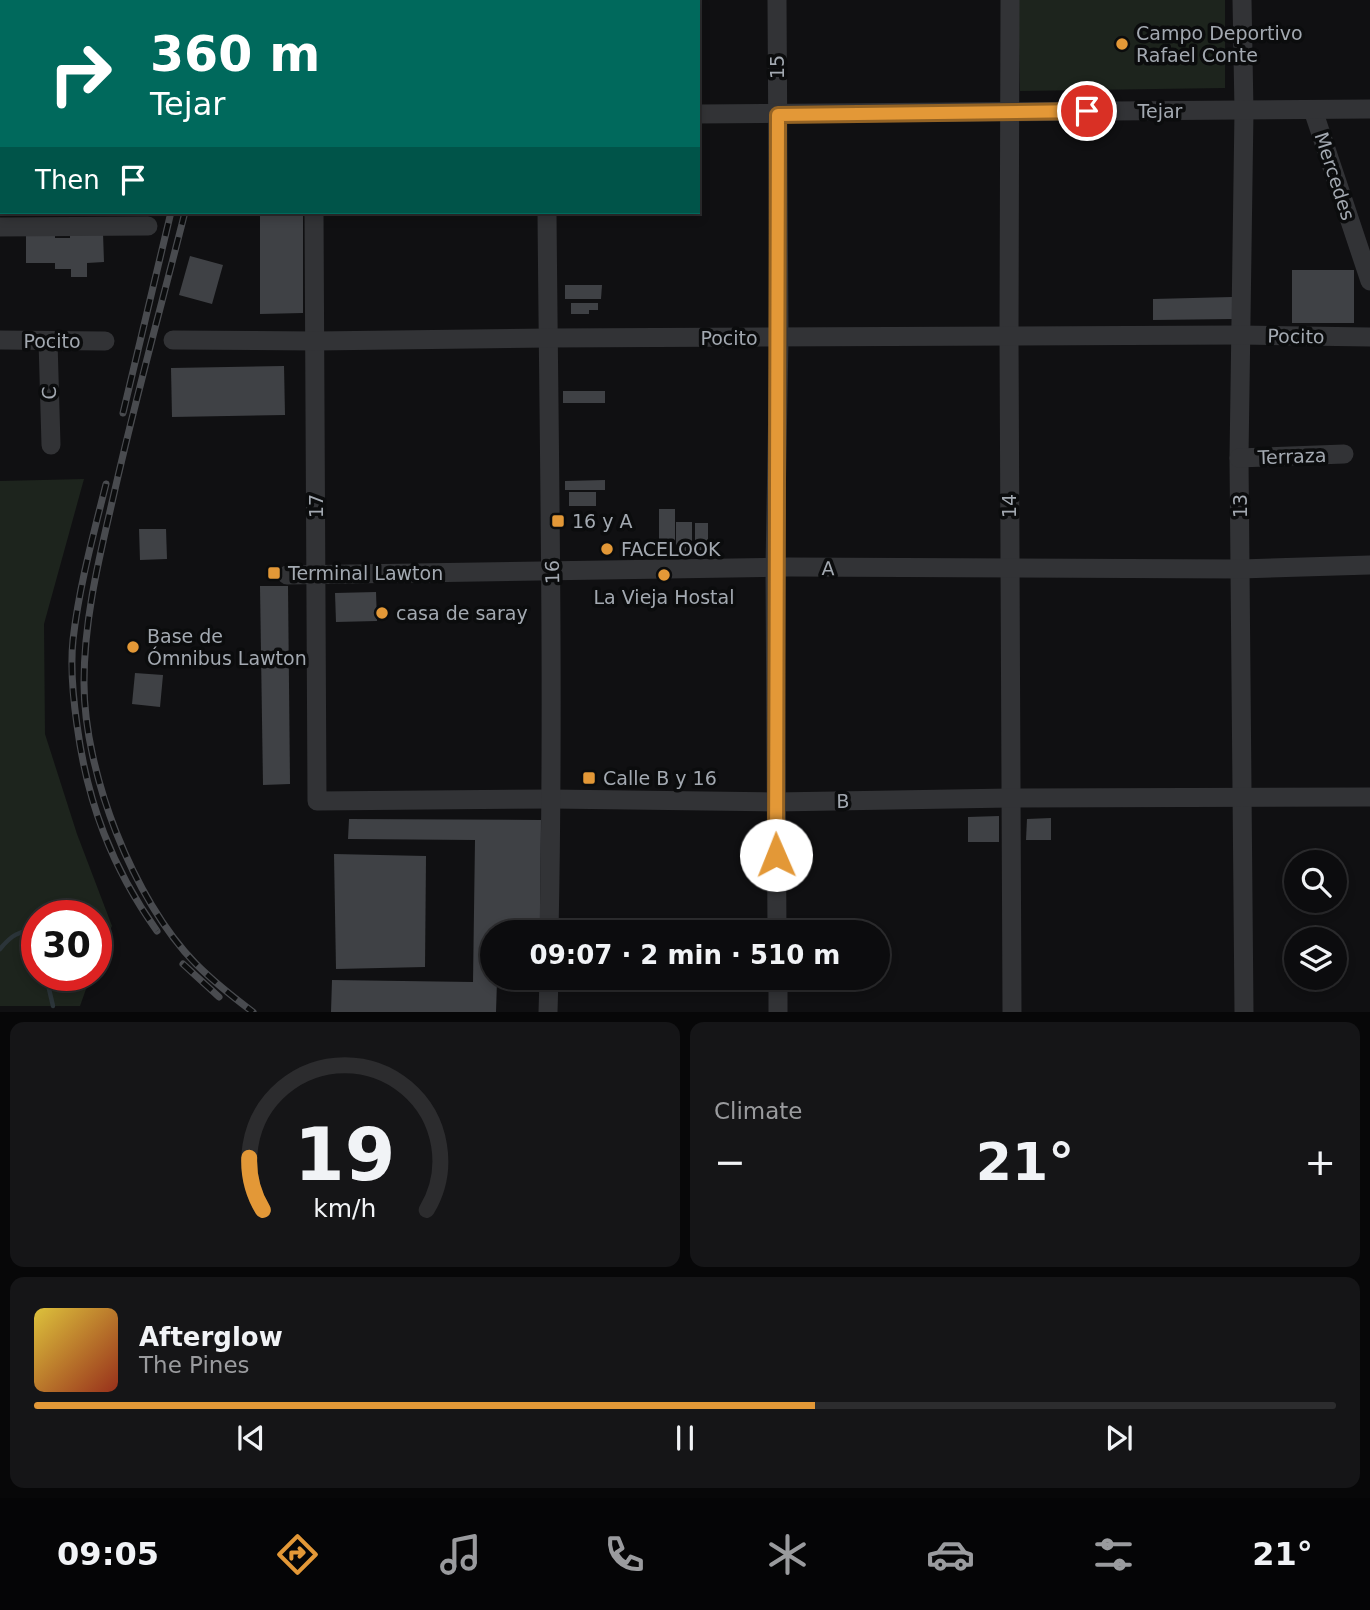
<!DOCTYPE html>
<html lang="en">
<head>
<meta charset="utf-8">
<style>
	body { margin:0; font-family:"DejaVu Sans",sans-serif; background:#151517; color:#f1f3f6; height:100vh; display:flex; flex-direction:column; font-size:26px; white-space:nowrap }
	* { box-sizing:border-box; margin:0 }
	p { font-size:23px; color:#9a9b9e }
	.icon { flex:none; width:38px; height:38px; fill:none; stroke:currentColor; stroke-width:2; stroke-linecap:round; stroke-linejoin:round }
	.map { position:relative; height:1012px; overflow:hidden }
	.panel { display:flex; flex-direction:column; gap:10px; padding:10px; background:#070708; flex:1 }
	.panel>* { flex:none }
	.guide { position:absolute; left:0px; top:0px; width:700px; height:214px; box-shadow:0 4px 10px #0003,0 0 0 2px #2c2c2e; background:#00695c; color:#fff; overflow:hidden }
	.tools { position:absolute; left:1284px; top:850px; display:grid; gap:14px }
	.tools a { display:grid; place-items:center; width:63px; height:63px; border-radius:50%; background:#0c0c0e; box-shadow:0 4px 10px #0003,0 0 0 2px #2c2c2e; font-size:35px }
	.speed { position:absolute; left:21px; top:900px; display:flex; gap:14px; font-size:35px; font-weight:700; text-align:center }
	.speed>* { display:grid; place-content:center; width:91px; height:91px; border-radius:50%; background:#0c0c0e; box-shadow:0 4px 10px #0003,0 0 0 2px #2c2c2e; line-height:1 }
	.speed .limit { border:10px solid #d22; background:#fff; color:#111 }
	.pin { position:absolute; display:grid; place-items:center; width:60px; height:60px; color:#fff; margin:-30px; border:4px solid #fff; border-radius:50%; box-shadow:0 2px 7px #0007 }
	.me { position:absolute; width:77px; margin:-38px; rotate:359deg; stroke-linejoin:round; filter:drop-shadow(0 0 5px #0008) }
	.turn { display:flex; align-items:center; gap:24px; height:147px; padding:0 35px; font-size:32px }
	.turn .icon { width:91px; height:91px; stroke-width:2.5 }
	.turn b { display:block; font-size:49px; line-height:60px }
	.then { display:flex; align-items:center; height:66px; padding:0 35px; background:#0003; gap:14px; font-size:26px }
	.big { font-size:52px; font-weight:700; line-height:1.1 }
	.panel .tile { flex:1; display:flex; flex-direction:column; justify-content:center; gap:10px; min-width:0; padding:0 24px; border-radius:14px; background:#151517 }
	.panel .dial { align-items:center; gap:0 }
	.dial svg { height:182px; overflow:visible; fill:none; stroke:#2c2c2e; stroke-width:7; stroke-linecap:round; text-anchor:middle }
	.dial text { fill:#f1f3f6; stroke:none }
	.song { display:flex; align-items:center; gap:21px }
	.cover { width:84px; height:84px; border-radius:10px; background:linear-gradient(135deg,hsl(50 70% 55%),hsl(10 70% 35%)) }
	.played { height:7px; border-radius:4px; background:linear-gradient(90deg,#e39837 60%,#2c2c2e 60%) }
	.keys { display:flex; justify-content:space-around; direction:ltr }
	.heat { display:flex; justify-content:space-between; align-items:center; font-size:38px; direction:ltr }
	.panel .tiles { flex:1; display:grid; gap:10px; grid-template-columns:1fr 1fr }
	.tile:last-child { grid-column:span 2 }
	.trip { position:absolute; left:480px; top:920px; width:410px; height:70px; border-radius:35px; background:#0c0c0e; box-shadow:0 4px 10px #0003,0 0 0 2px #2c2c2e; font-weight:700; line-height:70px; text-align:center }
	.tabs { display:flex; height:112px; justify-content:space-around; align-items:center; background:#050506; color:#9a9b9e }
	.tabs .icon { width:49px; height:49px }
	.tabs .on { color:#e39837 }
	.tabs b { font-size:32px; color:#f1f3f6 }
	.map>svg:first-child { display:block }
</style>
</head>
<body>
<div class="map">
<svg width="1370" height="1012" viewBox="0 0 1370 1012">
	<rect width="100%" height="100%" fill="#101012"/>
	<!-- green -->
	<g fill="#1d241d">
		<polygon points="1018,0 1225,0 1225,88 1020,91"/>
		<polygon points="84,479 44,624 45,734 77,834 112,926 96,959 96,915 37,915 37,975 91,975 80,1006 0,1006 0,481"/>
	</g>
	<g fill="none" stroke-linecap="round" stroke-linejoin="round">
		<!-- stream -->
		<g stroke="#2b3439" stroke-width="4.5">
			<path d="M0 949C10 937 20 928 37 933"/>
			<polyline points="53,975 49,989 53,1006"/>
		</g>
	</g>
	<!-- building -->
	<g fill="#3f4145">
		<polygon points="260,212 303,212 303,313 260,314"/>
		<polygon points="103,233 104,262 87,263 87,277 71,277 71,269 55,269 55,263 26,263 26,235 55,234 55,238 70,238 70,234"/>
		<polygon points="190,256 223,265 212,304 179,295"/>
		<rect x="1292" y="270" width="62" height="53"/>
		<polygon points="565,285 602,285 601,299 565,299"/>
		<polygon points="1232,297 1233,319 1153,320 1153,299"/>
		<polygon points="571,303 598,303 598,310 589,310 589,314 571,314"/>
		<polygon points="284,366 285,415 172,417 171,368"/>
		<rect x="563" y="391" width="42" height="12"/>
		<polygon points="605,480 605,490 565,490 565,481"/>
		<rect x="569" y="492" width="27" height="14"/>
		<polygon points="659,509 675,509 675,547 668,547 667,551 659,551"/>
		<polygon points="676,522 692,522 692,545 686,545 686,551 676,551"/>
		<rect x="695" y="523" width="13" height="27"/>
		<polygon points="139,529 166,529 167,559 140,560"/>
		<polygon points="260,586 288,586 290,784 263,785"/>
		<polygon points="376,592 377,621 336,622 335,593"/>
		<polygon points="135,673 163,675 160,707 132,704"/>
		<polygon points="999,816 999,842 968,842 968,817"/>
		<polygon points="1051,818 1051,840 1026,840 1027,819"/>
		<polygon points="349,819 541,820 540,933 492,933 492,978 539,978 539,981 497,981 496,1012 331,1012 332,980 473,982 475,840 348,839"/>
		<polygon points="334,854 426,856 425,967 336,969"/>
	</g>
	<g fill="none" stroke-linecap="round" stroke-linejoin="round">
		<!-- minor -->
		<g stroke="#323336" stroke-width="19">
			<polyline points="313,0 313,2"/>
			<polyline points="546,0 546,2"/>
			<polyline points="777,0 779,338 775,568 777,933"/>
			<polyline points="1010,0 1009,336 1012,1012"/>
			<polyline points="1242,0 1244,111 1239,458 1244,1012"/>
			<polyline points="0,108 2,108"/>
			<polyline points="1313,110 1370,281"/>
			<polyline points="698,114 1370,109"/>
			<polyline points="314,212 317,801 552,799 776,802 1010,798 1370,797"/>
			<path d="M547 212C549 452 554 692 549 933"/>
			<polyline points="0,227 148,226"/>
			<polyline points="0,340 105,341"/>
			<polyline points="173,340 316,341 548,338 1241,335 1370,337"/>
			<polyline points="48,341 51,445"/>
			<polyline points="1239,458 1344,454"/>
			<polyline points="287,575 789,567 1240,569 1370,565"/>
			<polyline points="778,978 778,1012"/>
			<polyline points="548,1012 549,978"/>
		</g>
		<!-- rail casing -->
		<g stroke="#494b4f" stroke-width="7">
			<g id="rail">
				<polyline points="224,2 225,0"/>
				<path d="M185 212C162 303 137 393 116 485 101 551 84 614 84 683 84 772 133 900 196 964 213 981 233 997 253 1012"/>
				<polyline points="123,413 171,212"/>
				<path d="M106 484C93 536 79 587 73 640 70 669 73 697 77 725 87 802 112 868 157 931"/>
				<polyline points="183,964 219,997"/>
			</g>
		</g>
		<!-- rail -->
		<use href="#rail" stroke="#0b0c0d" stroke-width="4.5" stroke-dasharray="13" stroke-linecap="butt"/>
	</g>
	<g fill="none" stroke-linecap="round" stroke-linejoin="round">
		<!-- route casing -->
		<g stroke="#946324" stroke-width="18">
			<polyline id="route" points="776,855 778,115 1087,111"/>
		</g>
		<!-- route -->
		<use href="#route" stroke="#e39837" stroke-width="12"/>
	</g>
	<!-- markers -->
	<g fill="#e39837" stroke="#0b0c0d" stroke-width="2.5">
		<circle cx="1122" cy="44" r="7"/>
		<rect x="551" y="514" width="14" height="14" rx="3.5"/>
		<circle cx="607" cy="549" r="7"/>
		<rect x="267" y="566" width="14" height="14" rx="3.5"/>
		<circle cx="664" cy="575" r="7"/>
		<circle cx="382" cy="613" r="7"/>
		<circle cx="133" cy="647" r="7"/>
		<rect x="582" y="771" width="14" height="14" rx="3.5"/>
	</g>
	<g text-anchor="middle" stroke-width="7" stroke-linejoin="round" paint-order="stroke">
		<!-- poi labels -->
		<g font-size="19" fill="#a3a9b1" stroke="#0b0c0d" text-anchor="start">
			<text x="1136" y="40">Campo Deportivo<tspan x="1136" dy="22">Rafael Conte</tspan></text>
			<text x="572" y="528">16 y A</text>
			<text x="621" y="556">FACELOOK</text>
			<text x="288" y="580">Terminal Lawton</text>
			<text x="664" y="604" text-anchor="middle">La Vieja Hostal</text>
			<text x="396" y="620">casa de saray</text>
			<text x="147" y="643">Base de<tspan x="147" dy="22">Ómnibus Lawton</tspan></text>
			<text x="603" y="785">Calle B y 16</text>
		</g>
		<!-- street labels -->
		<g font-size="19" fill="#a3a9b1" stroke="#0b0c0d">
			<text transform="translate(777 67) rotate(-90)" y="7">15</text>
			<text x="1160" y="118">Tejar</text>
			<text transform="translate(1335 176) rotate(72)" y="7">Mercedes</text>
			<text transform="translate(1296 336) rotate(1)" y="7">Pocito</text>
			<text x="729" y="345">Pocito</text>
			<text x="52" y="348">Pocito</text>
			<text transform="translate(49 393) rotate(-91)" y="7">C</text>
			<text transform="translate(1292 456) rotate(-2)" y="7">Terraza</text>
			<text transform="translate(316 506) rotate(-90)" y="7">17</text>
			<text transform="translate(1009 506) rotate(-90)" y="7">14</text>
			<text transform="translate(1240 506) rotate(-90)" y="7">13</text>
			<text transform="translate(828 568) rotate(1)" y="7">A</text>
			<text transform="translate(552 572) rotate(-91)" y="7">16</text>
			<text transform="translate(843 801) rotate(-1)" y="7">B</text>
		</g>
	</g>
</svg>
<div class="tools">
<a><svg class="icon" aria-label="search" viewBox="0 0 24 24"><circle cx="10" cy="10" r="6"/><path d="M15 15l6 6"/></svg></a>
<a><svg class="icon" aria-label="layers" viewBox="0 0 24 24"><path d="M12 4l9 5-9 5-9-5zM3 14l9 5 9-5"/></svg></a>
</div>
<div class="speed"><div class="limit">30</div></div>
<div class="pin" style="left:1087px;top:111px;background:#d93025"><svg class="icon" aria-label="arrive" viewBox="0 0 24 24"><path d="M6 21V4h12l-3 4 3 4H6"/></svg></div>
<svg class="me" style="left:776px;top:855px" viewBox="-20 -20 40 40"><circle r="19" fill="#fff"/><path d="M0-13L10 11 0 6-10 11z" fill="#e39837"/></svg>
<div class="trip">09:07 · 2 min · 510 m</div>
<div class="guide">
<div class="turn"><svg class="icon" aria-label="right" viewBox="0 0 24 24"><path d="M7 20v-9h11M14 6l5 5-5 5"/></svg><div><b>360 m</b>Tejar</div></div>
<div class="then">Then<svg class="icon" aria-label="arrive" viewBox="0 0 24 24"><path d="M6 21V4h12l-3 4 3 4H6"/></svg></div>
</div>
</div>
<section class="panel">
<div class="tiles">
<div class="tile dial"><svg viewBox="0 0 100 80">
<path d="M14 69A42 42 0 1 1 86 69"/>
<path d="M14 69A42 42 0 0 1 8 46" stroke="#e39837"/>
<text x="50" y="56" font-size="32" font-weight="700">19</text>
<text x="50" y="72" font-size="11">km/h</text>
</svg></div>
<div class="tile"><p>Climate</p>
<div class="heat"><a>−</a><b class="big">21°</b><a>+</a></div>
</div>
<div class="tile">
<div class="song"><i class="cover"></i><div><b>Afterglow</b><p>The Pines</p></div></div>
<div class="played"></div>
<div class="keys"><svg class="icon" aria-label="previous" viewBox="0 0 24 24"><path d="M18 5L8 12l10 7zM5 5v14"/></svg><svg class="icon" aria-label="pause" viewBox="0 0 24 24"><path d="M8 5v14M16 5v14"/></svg><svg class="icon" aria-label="next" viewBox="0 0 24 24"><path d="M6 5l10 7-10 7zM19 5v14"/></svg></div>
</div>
</div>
</section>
<nav class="tabs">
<b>09:05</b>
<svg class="icon on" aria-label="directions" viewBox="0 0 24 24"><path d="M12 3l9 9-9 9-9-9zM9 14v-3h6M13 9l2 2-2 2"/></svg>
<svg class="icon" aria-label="music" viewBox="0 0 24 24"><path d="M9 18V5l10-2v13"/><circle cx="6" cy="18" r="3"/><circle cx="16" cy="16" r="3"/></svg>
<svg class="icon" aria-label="phone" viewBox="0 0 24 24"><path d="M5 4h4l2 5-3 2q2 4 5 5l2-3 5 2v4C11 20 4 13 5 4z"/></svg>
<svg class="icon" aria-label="climate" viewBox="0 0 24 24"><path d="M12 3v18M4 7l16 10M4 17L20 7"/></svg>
<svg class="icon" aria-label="car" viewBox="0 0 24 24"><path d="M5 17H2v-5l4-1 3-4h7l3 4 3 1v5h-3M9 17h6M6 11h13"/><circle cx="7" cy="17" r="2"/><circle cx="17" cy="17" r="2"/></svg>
<svg class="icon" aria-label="filters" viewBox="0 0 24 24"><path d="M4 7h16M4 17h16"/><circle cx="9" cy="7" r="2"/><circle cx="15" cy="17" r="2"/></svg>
<b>21°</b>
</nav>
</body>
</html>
